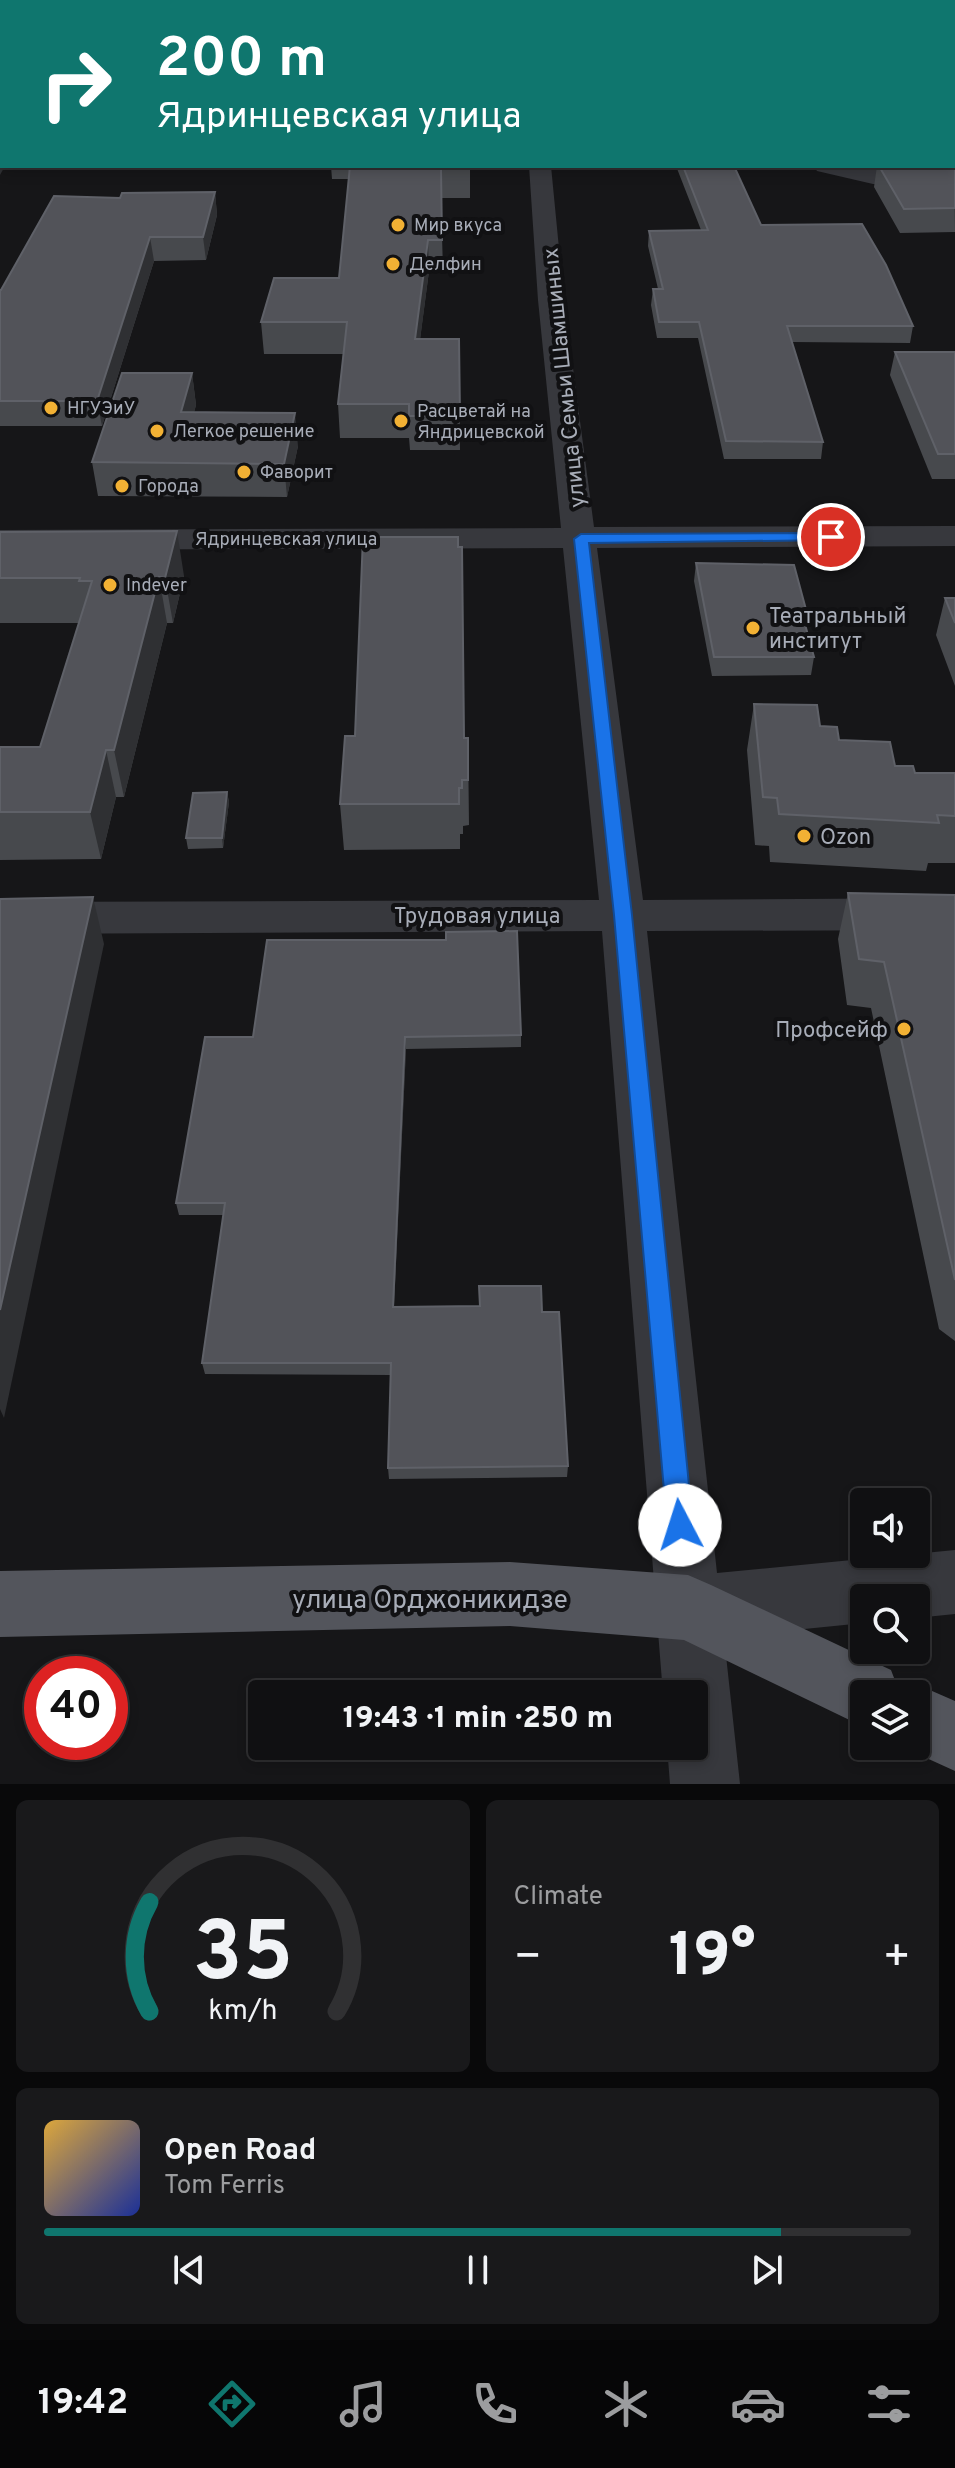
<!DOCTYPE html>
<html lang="en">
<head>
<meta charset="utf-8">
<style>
	body { margin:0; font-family:Overpass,sans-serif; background:#19191b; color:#f1f3f6; height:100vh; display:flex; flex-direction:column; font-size:30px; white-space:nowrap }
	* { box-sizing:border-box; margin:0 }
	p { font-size:26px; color:#9c9d9f }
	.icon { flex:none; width:44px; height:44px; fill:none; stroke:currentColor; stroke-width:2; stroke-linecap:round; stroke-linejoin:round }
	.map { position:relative; height:1784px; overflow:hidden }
	.details { display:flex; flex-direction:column; gap:16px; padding:16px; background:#09090a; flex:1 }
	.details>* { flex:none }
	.guide { position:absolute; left:0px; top:0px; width:956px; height:168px; box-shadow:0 4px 12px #0003,0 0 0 2px #303032; background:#0f766e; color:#fff; overflow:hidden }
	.buttons { position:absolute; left:850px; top:1488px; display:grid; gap:16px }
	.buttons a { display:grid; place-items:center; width:80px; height:80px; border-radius:8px; background:#101012; box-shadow:0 4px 12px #0003,0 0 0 2px #303032; font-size:40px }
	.speed { position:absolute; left:24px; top:1656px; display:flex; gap:16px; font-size:40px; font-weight:700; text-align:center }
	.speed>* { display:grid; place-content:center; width:104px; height:104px; border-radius:50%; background:#101012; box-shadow:0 4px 12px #0003,0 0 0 2px #303032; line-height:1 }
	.speed .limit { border:12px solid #d22; background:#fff; color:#111 }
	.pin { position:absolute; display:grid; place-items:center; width:68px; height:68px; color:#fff; margin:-34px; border:4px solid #fff; border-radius:50%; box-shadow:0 2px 8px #0007 }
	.me { position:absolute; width:88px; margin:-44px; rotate:355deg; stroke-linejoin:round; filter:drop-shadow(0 0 6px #0008) }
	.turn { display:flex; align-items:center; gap:28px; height:168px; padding:0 24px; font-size:36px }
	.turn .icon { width:104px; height:104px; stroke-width:2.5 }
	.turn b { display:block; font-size:56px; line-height:68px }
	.big { font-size:60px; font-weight:800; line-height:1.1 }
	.details .card { flex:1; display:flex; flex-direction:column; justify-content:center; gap:12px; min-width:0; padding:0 28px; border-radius:12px; background:#19191b }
	.details .dial { align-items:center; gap:0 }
	.dial svg { height:208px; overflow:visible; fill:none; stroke:#303032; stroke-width:7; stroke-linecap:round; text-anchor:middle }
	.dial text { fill:#f1f3f6; stroke:none }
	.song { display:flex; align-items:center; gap:24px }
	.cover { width:96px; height:96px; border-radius:12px; background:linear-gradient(135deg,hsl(40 70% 55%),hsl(230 70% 35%)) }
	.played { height:8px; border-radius:4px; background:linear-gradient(90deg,#0f766e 85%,#303032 85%) }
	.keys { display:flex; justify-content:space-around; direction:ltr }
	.heat { display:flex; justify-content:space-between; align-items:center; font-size:44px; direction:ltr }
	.details .tiles { flex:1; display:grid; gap:16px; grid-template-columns:1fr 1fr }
	.card:last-child { grid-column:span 2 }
	.trip { position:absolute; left:248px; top:1680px; width:460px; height:80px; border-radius:8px; background:#101012; box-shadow:0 4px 12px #0003,0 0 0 2px #303032; font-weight:800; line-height:80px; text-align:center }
	.tabs { display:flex; height:128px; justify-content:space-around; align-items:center; background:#060607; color:#9c9d9f }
	.tabs .icon { width:56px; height:56px }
	.tabs .on { color:#0f766e }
	.tabs b { font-size:36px; color:#f1f3f6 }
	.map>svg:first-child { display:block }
</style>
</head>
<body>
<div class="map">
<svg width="955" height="1784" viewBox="0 0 955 1784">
	<rect width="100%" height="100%" fill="#161618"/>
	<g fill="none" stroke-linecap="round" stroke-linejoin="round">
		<!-- minor -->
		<g fill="#37383d" fill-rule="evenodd">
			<rect x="510" y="0" width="18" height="2"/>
			<polygon points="529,166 551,166 564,300 594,527 955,526 955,546 597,548 643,900 955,898 955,930 647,931 717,1573 955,1550 955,1614 916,1618 916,1598 864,1598 864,1623 724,1637 740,1784 670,1784 667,1746 694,1746 694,1694 663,1694 602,931 0,934 0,902 599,900 563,548 0,550 0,530 561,528 538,300"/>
			<polygon points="814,166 955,172 955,186 873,184 817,171"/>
		</g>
		<!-- major -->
		<polygon fill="#53555c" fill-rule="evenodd" points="510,1562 688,1575 711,1585 891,1670 899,1691 916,1684 955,1701 955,1771 900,1746 916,1746 916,1694 864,1694 864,1727 684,1640 510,1626 0,1637 0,1571"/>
	</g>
	<!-- wall -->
	<g fill="#47494d">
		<polygon points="0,0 450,0 450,2 2,2"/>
		<polygon points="739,0 800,0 801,2 739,2"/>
		<polygon points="925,0 955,0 955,95 954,2 926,2"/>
		<polygon points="954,103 955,232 900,233 874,187 877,166 954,166"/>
		<polygon points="331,166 470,166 470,198 441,198 443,271 429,271 420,339 459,339 460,450 410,450 409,438 340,438 338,404 343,354 264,354 261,322 339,278 349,179 332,179"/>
		<polygon points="676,166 734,166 761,225 913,326 910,343 792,342 823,442 821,459 724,459 698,338 657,338 651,305 653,289 658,289 648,246 649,231 701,230"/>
		<polygon points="215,192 217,215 206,260 154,261 102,426 0,426 0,290 120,198"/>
		<polygon points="895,352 955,352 955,479 932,479 890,375"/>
		<polygon points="192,373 196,405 194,412 298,446 287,497 98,496 92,462"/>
		<polygon points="0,532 184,576 173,623 167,623 124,797 116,797 101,859 0,860 0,747 40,747 79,623 0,623"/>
		<polygon points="696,563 808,617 806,628 814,657 811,675 712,676 694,581"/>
		<polygon points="945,598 955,598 955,686 936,635"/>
		<polygon points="754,704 820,726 839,740 895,766 915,773 955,773 955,863 928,863 926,871 770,862 769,846 755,845 747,750"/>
		<polygon points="464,738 468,738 469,825 463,826 463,834 460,834 460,849 344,850 340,804"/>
		<polygon points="227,792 229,802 223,848 188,849 186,838"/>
		<polygon points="848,893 955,895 955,1341 939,1329 871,1008 847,1005 838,939"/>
		<polygon points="521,1035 521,1047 406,1049 394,1307 542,1312 568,1466 567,1477 389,1479 388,1468 391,1375 205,1374 202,1363 223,1215 179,1215 176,1203 205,1037"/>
	</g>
	<!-- shaded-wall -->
	<g fill="#2f3033">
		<polygon points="2,122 2,166 5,166 0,175 0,125"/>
		<polygon points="215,192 217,215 206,260 203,237"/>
		<polygon points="150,237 154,261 102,426 97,401"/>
		<polygon points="428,240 429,271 416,371 415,339"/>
		<polygon points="192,373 196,405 186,445 181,412"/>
		<polygon points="295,413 298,446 287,497 284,464"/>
		<polygon points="177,531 184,576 173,623 165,578"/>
		<polygon points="159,577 167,623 124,797 114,750"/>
		<polygon points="106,750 116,797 101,859 90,812"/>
		<polygon points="227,792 229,802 223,848 222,838"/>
		<polygon points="93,897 104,944 4,1418 0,1409 0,1310"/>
		<polygon points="405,1037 406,1049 393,1319 393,1307"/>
	</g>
	<!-- building -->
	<g fill="#525359" stroke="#5f6168" stroke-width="2">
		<polygon points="0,0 295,0 295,2 2,2 2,122 0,125"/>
		<rect x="374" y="0" width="76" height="2"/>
		<polygon points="585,0 684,0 685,2 586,2"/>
		<polygon points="750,0 800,0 801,2 751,2"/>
		<polygon points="942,0 955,0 955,68 954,2 944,2"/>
		<rect x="954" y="103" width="1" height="44"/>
		<polygon points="350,166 470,166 470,169 441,169 442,240 428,240 415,339 459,339 460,416 409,416 409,404 338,404 347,322 261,322 274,278 339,278"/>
		<polygon points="683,166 734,166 761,225 862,224 886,265 913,326 787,326 823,442 726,441 699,322 659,322 653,289 663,289 649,231 708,230"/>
		<polygon points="879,166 955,166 955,208 904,209"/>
		<polygon points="215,192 203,237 150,237 97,401 0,401 0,290 1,290 54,196 120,198 122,193"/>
		<polygon points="895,352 955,352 955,454 938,454"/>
		<polygon points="122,373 192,373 181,412 295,413 284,464 92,462"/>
		<polygon points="177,531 165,578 159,577 114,750 106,750 90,812 0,812 0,747 40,747 92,581 79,581 80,578 0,578 0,532"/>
		<polygon points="363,537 458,537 458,547 462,547 464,738 468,738 468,780 462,780 462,788 459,788 459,804 340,804 345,736 355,736"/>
		<polygon points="696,563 794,565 808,617 803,617 814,657 714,657"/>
		<polygon points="945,598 955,598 955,623"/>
		<polygon points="754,704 817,705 820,726 837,727 839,740 890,742 895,766 913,766 915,773 955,773 955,816 937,815 939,823 779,814 777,798 763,797"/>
		<polygon points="227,792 222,838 186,838 193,793"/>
		<polygon points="848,893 955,895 955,1280 884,962 859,959"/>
		<polygon points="93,897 0,1310 0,899"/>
		<polygon points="517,931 521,1035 405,1037 393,1307 480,1306 479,1286 541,1286 542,1312 559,1312 568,1466 388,1468 391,1363 202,1363 225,1203 176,1203 205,1037 253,1037 267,940 446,940 446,932"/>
	</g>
	<!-- route -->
	<polygon fill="#1a73e8" stroke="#114b97" stroke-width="2" points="831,533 836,534 836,540 589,543 632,915 693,1525 690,1534 680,1538 671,1534 667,1525 614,915 574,539 581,534"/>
	<!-- markers -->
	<g fill="#f2b134" stroke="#111113" stroke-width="3">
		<circle cx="398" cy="225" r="8"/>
		<circle cx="393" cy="264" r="8"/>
		<circle cx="51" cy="408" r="8"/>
		<circle cx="401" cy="421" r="8"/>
		<circle cx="157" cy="431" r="8"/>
		<circle cx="244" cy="472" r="8"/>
		<circle cx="122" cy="486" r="8"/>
		<circle cx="110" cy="585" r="8"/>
		<circle cx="753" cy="628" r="8"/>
		<circle cx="804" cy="836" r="8"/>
		<circle cx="904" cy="1029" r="8"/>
	</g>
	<g text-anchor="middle" stroke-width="8" stroke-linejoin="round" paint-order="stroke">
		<!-- far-poi labels -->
		<g font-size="18" fill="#a8adb8" stroke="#111113" text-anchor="start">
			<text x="414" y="231">Мир вкуса</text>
			<text x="409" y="270">Делфин</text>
			<text x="67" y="414">НГУЭиУ</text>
			<text x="417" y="417">Расцветай на<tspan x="417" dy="21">Яндрицевской</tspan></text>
			<text x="173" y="437">Легкое решение</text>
			<text x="260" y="478">Фаворит</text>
			<text x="138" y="492">Города</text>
			<text x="126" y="591">Indever</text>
		</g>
		<!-- far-street labels -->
		<g font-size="18" fill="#a8adb8" stroke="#111113">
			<text x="286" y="545">Ядринцевская улица</text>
		</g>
		<!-- street labels -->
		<g font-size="22" fill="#a8adb8" stroke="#111113">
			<text transform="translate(563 378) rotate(-96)" y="8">улица Семьи Шамшиных</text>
			<text x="477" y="923">Трудовая улица</text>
		</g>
		<!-- poi labels -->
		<g font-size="22" fill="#a8adb8" stroke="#111113" text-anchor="start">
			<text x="769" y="623">Театральный<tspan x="769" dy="25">институт</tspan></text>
			<text x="820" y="844">Ozon</text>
			<text x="888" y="1037" text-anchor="end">Профсейф</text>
		</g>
		<!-- near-street labels -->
		<g font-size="26" fill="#a8adb8" stroke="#111113">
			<text x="430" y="1608">улица Орджоникидзе</text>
		</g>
	</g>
</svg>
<div class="buttons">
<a><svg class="icon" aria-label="sound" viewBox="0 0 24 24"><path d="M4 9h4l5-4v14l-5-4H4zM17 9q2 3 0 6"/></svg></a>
<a><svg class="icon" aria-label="search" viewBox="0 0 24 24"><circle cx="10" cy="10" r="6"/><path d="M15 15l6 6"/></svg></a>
<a><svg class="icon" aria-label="layers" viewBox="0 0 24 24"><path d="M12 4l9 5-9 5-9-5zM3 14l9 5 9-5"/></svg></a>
</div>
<div class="speed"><div class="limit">40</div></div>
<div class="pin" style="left:831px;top:537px;background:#d93025"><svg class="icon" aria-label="arrive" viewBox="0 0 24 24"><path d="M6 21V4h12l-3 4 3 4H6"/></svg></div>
<svg class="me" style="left:680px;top:1525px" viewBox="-20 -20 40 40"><circle r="19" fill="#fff"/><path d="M0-13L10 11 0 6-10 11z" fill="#1a73e8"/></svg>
<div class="trip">19:43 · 1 min · 250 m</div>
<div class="guide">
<div class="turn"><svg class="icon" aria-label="right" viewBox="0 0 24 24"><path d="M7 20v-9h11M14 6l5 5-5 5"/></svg><div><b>200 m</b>Ядринцевская улица</div></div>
</div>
</div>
<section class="details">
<div class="tiles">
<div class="card dial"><svg viewBox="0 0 100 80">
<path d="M14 69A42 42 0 1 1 86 69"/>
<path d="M14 69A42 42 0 0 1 14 27" stroke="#0f766e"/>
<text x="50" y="56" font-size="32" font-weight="700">35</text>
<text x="50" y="72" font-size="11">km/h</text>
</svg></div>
<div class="card"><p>Climate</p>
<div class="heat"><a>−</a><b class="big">19°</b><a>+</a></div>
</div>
<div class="card">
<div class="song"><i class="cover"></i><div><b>Open Road</b><p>Tom Ferris</p></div></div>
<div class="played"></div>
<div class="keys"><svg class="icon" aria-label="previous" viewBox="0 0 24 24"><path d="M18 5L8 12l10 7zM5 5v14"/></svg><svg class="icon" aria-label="pause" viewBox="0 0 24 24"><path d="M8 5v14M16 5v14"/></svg><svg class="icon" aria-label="next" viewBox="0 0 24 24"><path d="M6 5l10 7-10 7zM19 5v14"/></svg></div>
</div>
</div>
</section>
<nav class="tabs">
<b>19:42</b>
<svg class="icon on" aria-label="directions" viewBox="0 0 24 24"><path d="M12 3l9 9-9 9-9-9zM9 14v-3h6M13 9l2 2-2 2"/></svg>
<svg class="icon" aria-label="music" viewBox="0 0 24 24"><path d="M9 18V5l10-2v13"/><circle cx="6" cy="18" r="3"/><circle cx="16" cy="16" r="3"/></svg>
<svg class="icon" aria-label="phone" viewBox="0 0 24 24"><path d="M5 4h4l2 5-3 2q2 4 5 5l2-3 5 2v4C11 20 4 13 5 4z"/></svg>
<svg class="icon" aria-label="climate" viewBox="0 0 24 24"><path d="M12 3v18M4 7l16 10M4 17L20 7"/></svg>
<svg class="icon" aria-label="car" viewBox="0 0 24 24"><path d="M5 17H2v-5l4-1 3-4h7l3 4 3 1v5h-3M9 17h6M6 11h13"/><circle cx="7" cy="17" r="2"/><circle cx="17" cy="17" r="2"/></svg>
<svg class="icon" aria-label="filters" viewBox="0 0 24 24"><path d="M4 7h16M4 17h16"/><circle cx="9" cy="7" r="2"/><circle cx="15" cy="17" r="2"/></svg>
</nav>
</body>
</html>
